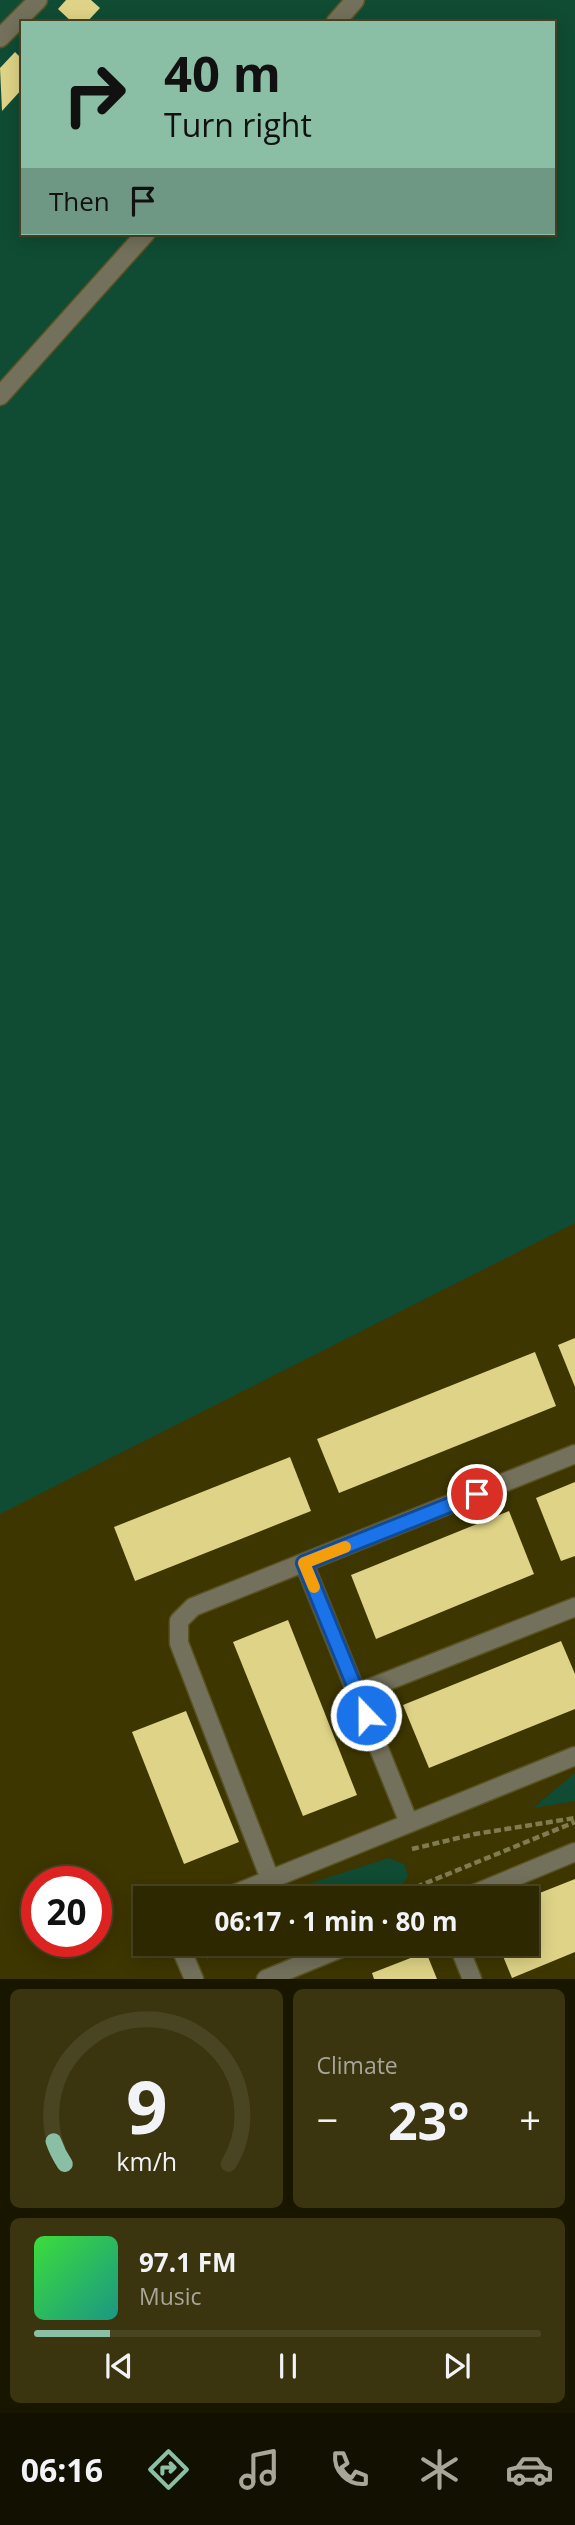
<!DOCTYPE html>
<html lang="en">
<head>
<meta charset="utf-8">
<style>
	body { margin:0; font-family:"Open Sans",sans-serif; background:#3a340f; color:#f1f3f6; height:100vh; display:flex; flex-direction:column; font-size:26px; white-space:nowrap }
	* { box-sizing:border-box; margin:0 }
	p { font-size:23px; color:#a7a699 }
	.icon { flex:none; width:38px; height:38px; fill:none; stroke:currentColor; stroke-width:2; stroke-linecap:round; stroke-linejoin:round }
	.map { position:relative; height:1979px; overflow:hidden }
	.sheet { display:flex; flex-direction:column; gap:10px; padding:10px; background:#191600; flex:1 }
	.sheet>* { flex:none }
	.banner { position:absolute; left:21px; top:21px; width:534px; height:214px; border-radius:0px; box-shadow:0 4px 18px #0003,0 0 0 2px #494422; background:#8abfa5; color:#111; overflow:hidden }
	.speed { position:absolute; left:21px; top:1866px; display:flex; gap:14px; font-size:35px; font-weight:700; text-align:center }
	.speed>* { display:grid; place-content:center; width:91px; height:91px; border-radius:50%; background:#2e2800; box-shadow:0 4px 18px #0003,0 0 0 2px #494422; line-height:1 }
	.speed .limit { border:10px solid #d22; background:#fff; color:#111 }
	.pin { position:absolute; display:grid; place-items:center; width:60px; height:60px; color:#fff; margin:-30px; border:4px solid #fff; border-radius:50%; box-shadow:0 2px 7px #0007 }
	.me { position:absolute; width:77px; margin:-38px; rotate:338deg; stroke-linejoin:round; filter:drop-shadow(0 0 5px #0008) }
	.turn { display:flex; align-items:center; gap:24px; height:147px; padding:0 28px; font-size:32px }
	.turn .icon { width:91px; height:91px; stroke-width:2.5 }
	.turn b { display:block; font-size:49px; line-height:60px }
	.then { display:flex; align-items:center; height:66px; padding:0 28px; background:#0003; gap:14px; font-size:26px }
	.big { font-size:52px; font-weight:700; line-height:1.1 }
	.sheet .widget { flex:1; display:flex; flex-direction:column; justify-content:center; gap:10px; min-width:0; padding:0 24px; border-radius:10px; background:#3a340f }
	.sheet .dial { align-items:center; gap:0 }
	.dial svg { height:182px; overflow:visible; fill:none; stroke:#494422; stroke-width:7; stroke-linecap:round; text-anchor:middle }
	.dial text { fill:#f1f3f6; stroke:none }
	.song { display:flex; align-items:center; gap:21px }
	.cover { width:84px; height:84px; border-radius:10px; background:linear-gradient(135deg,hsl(120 70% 55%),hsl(170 70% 35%)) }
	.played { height:7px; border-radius:4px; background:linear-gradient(90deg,#8abfa5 15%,#494422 15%) }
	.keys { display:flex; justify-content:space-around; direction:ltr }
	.heat { display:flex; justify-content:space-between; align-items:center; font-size:38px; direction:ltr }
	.sheet .tiles { flex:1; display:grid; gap:10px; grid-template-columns:1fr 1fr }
	.widget:last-child { grid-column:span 2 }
	.trip { position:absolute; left:133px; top:1886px; width:406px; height:70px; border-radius:0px; background:#2e2800; box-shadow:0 4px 18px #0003,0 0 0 2px #494422; font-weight:700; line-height:70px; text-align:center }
	.menu { display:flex; height:112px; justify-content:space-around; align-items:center; background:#121000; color:#a7a699 }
	.menu .icon { width:49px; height:49px }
	.menu .current { color:#8abfa5 }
	.menu b { font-size:32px; color:#f1f3f6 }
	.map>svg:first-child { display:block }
</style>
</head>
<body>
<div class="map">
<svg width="575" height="1979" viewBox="0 0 575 1979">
	<rect width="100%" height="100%" fill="#3d3600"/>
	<!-- green -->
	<g fill="#104b33" fill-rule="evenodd">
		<path d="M0 0H575V1223L0 1514ZM23 23H553V233H23Z"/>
		<polygon points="575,1773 575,1801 533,1808"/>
		<path d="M389 1858 404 1864 408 1876C390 1911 319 1899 284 1899L311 1883Z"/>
	</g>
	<!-- building -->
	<g fill="#ded386">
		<polygon points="66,0 91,0 100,8 86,23 73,23 58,9"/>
		<polygon points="15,52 23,60 23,88 2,111 0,68"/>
		<polygon points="575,1338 575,1387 558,1345"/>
		<polygon points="535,1352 556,1406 339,1493 317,1439"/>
		<polygon points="290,1457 311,1511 135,1581 114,1527"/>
		<polygon points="575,1482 575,1556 561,1561 536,1498"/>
		<polygon points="509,1511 534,1574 376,1639 351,1575"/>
		<polygon points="288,1620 357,1795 303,1816 233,1642"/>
		<polygon points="561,1641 575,1674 575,1709 429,1768 403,1705"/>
		<polygon points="186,1711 239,1842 184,1864 132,1732"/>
		<polygon points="575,1879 575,1952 512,1978 498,1944 527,1944 527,1898"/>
		<polygon points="426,1952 437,1979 374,1979 372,1973"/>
	</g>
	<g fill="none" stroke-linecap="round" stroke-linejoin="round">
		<!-- minor casing -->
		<g stroke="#595221" stroke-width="21">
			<g id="minor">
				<polyline points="335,23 355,0"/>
				<polyline points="0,38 38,0"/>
				<polyline points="0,396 146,233"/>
				<polyline points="304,1563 409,1823"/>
				<polyline points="357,1693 575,1607"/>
				<polyline points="270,1879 179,1643 179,1621 193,1607 575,1454"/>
				<polyline points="222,1899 575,1756"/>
				<polyline points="462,1899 575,1852"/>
				<polyline points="179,1944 194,1979"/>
				<polyline points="458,1944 472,1979"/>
				<polyline points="266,1979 351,1944"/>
			</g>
		</g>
		<!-- path -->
		<g stroke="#807b51" stroke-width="4.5" stroke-dasharray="7 3.5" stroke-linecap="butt">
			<polyline points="412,1849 475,1834 575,1818"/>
			<polyline points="387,1899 575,1822"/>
			<polyline points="206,1957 219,1944"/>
		</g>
		<!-- minor -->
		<use href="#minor" stroke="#73705b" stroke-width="18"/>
	</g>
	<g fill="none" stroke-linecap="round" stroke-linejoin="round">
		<!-- route casing -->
		<g stroke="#114b97" stroke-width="18">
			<polyline id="route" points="366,1715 304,1563 477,1494"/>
		</g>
		<!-- route -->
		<use href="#route" stroke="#1a73e8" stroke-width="12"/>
		<!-- slow -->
		<polyline stroke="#f59e0b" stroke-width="12" points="314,1587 304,1563 345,1547"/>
	</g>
</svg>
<div class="speed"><div class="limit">20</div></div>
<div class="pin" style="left:477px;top:1494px;background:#d93025"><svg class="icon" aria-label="arrive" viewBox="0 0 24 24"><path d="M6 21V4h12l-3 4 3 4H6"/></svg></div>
<svg class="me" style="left:366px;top:1715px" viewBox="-20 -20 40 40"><circle r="17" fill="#1a73e8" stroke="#fff" stroke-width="3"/><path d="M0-11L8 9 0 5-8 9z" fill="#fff"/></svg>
<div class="trip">06:17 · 1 min · 80 m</div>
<div class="banner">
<div class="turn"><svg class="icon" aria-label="right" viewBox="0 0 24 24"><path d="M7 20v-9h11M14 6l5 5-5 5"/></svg><div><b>40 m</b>Turn right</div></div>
<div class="then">Then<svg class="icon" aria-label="arrive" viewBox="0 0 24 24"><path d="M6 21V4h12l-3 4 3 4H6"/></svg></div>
</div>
</div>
<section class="sheet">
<div class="tiles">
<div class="widget dial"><svg viewBox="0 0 100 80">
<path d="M14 69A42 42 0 1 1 86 69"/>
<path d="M14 69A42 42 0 0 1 9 59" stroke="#8abfa5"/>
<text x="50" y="56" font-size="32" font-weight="700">9</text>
<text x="50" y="72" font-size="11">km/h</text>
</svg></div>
<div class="widget"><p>Climate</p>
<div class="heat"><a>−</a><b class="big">23°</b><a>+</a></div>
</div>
<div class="widget">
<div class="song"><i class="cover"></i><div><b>97.1 FM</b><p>Music</p></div></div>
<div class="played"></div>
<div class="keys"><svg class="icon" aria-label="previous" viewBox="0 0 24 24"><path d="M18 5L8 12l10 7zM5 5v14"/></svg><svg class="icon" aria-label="pause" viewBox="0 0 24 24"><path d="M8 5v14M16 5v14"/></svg><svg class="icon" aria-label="next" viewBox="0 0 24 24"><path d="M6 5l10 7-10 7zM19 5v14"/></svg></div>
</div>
</div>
</section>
<nav class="menu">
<b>06:16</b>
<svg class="icon current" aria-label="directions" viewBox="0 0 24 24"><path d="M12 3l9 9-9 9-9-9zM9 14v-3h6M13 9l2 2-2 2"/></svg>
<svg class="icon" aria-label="music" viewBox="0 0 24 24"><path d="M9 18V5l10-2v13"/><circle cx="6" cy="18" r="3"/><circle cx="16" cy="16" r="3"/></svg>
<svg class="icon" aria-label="phone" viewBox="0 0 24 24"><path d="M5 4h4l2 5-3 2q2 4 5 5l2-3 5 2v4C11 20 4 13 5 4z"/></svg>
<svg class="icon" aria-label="climate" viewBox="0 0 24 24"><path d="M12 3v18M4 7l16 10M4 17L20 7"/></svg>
<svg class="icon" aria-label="car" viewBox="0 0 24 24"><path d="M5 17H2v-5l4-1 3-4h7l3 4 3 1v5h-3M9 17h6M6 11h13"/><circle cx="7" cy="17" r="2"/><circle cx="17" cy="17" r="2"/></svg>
</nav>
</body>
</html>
